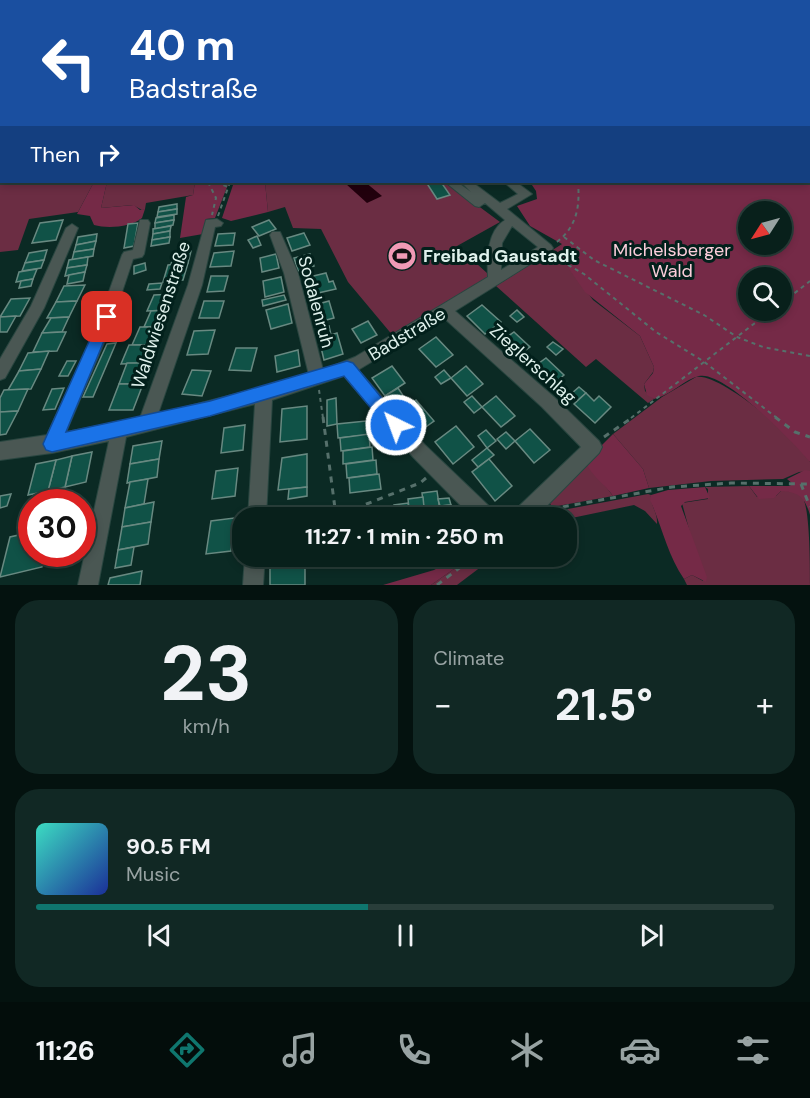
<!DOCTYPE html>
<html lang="en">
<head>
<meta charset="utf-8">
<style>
	body { margin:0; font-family:"DM Sans",sans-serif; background:#112824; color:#f1f3f6; height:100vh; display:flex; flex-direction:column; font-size:22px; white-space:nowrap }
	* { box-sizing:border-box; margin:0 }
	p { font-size:20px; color:#98a3a3 }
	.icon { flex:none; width:33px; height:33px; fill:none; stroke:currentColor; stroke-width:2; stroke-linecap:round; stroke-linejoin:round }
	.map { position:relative; height:585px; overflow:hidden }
	.details { display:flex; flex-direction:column; gap:15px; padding:15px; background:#04120f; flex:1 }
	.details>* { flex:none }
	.guide { position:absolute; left:0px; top:0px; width:810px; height:183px; box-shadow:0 3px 9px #0003,0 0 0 2px #293e3a; background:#1a4fa0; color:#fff; overflow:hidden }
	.needle { width:39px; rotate:234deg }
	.tools { position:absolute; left:738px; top:201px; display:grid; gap:12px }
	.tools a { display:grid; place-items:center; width:54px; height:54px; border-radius:50%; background:#08201b; box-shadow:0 3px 9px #0003,0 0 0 2px #293e3a; font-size:30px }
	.speed { position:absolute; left:18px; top:489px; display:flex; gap:12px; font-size:30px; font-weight:700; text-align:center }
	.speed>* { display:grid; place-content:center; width:78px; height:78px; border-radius:50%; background:#08201b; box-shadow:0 3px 9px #0003,0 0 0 2px #293e3a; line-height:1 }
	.speed .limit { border:9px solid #d22; background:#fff; color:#111 }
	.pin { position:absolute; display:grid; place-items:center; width:51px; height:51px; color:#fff; margin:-26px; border-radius:12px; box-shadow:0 3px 9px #0006 }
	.me { position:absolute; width:66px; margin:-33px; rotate:318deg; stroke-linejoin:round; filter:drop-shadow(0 0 4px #0008) }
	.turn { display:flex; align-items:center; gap:21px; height:126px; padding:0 30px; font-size:27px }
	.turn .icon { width:78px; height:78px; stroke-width:2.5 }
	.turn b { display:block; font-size:42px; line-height:51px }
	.then { display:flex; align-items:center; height:57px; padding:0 30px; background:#0003; gap:12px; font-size:22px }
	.big { font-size:45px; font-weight:700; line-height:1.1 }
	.details .widget { flex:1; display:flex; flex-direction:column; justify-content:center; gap:9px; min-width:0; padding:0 21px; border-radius:24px; background:#112824 }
	.details .dial { align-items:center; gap:0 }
	.dial b { font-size:78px; line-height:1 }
	.song { display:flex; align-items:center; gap:18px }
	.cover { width:72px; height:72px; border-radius:9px; background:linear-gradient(135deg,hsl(170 70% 55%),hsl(230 70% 35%)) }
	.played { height:6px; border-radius:3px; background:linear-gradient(90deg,#0f766e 45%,#293e3a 45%) }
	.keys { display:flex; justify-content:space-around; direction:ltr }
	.heat { display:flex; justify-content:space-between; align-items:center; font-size:33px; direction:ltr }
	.details .tiles { flex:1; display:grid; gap:15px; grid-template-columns:1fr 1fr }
	.widget:last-child { grid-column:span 2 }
	.trip { position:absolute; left:232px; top:507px; width:345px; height:60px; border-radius:24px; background:#08201b; box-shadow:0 3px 9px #0003,0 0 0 2px #293e3a; font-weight:700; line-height:60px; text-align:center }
	.dock { display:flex; height:96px; justify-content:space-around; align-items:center; background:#030d0b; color:#98a3a3 }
	.dock .icon { width:42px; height:42px }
	.dock .active { color:#0f766e }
	.dock b { font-size:27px; color:#f1f3f6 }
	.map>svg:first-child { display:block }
</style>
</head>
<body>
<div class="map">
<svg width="810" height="585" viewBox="0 0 810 585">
	<rect width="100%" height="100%" fill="#0b2a24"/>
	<!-- green -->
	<g fill="#6b2d43">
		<polygon points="0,168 2,182 94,182 78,212 29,219 18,250 0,252"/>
		<polygon points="107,182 195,182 193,195 146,203 145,209 142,210 133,205 101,208"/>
		<polygon points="265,182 446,182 500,222 457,246 487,273 489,281 394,337 348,282 321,229 293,228 285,207 268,212"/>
		<polygon points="562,244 560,256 593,300 640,336 654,367 653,372 644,384 645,391 654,399 648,403 596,359 586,367 496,286"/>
		<path d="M696 377C718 371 801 440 810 462 810 463 810 469 810 471L799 472 783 479 711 481 649 488 643 469 613 434 662 397Z"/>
		<polygon points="586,461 613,496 552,507 548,500"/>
		<path d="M749 486 757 497 776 496 781 491C789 491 797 491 803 498 810 512 810 565 810 585H687L684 579 692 575 703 581 682 503 708 499V489L705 487Z"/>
		<path d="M648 494 651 495C650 505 658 513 657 524L645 511 634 505 567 519 546 518 556 516 568 509Z"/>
		<polygon points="471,557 494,557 457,585 431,585"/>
	</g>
	<!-- forest -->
	<g fill="#752a47" fill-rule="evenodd">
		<path d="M808 86H810V462C794 443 724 370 699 376 685 379 671 395 654 399L647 395 644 384 653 373 654 367 640 336 585 292 558 253 562 244 530 226 517 206 537 199 536 191 530 182H808ZM748 212H782V244H748ZM748 278H782V310H748Z"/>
		<path d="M94 182H107L101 208 134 205 140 210 145 209 142 218C131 227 108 229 94 225L90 216 77 214Z"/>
		<polygon points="195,182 229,182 215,218 206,219 203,234 180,238 186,197 193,195"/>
		<polygon points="234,182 265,182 268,212 231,221 222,218"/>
		<path d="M613 434 643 469 649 488 613 496C605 484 589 474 586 461Z"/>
		<path d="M805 470 810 471V515C805 498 800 492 781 491L774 498 759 499 749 486H789L793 484 787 479Z"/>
		<path d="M705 487 710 498 685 502 681 506 707 577 706 582 692 575 684 579C667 554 662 526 650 500L651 495 668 490Z"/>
		<polygon points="458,557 471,557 431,585 383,585 434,570"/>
	</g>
	<!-- water -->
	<polygon fill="#22000d" points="352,182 365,182 382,196 367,203 346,184"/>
	<!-- building -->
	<g fill="#105247" stroke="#688981" stroke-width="1.5">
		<polygon points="426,182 441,182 450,195 437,199"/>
		<polygon points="177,204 177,209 158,212 159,207"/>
		<polygon points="177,209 177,214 157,217 158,212"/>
		<polygon points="174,215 174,220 155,223 156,218"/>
		<polygon points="63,220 56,240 32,243 40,223"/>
		<polygon points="174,220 173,225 155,229 155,223"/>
		<polygon points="269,220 276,229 259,236 252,227"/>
		<polygon points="138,223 134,246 124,248 128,224"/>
		<polygon points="171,226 170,231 153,234 153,229"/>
		<polygon points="170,231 170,237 152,240 153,234"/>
		<polygon points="235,233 233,245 215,246 218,234"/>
		<polygon points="304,233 310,245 292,251 287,238"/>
		<polygon points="97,234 96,241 76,245 78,237"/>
		<polygon points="257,236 261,245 253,248 248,240"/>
		<polygon points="170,237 169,243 151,246 152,240"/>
		<polygon points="96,241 94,249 74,252 76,245"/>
		<polygon points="94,249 93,256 72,260 74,252"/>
		<polygon points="47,250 44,260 25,263 29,253"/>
		<polygon points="191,251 188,263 171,264 175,252"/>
		<polygon points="234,251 231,266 210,267 214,253"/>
		<polygon points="276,254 279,268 262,272 260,258"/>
		<polygon points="310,254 314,266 298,271 294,258"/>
		<polygon points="88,257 87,265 67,268 69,260"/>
		<polygon points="44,260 41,268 22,271 25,263"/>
		<polygon points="145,263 146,270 134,274 134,266"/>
		<polygon points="188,263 183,280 163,282 168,265"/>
		<polygon points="87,265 85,272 65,276 67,268"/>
		<polygon points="37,269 33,279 16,282 19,272"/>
		<polygon points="85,272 83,281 67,284 69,275"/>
		<polygon points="326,273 329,282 333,281 336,289 309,295 305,278"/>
		<polygon points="211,276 228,276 224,291 207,292"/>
		<polygon points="281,277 284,292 265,297 263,281"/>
		<polygon points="33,279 31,286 19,288 21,281"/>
		<polygon points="162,283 160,289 147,290 149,284"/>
		<polygon points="85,285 77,301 56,302 64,286"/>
		<polygon points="175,294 169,310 147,311 154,295"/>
		<polygon points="284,295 286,300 263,306 262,300"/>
		<polygon points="30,298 20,316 0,317 11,299"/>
		<polygon points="77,301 69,317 47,318 56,302"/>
		<polygon points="204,301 224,301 219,318 199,318"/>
		<polygon points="329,301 334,318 315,323 311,306"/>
		<polygon points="288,304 292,323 271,329 266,310"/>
		<polygon points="482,305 501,322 485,334 467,316"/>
		<polygon points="169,310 163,326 144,327 151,311"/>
		<polygon points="517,310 524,317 517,322 510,316"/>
		<polygon points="16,316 7,332 0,332 0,317"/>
		<polygon points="69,317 62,332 42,333 51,318"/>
		<polygon points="368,321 377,335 361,343 352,329"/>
		<polygon points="329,326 331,335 321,338 318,329"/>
		<polygon points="140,327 160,327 153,345 132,345"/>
		<polygon points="499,328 508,336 500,342 491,333"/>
		<polygon points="215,330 208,354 187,355 194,331"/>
		<polygon points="62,332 66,332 57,351 33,352 42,333"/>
		<polygon points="514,332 530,347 516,357 500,342"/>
		<polygon points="337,333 343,354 324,360 319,339"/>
		<polygon points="436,337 453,355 436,367 419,349"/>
		<polygon points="553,342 563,349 556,355 547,347"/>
		<polygon points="116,343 93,397 83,397 107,344"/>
		<polygon points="129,345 153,345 147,363 121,364"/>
		<polygon points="236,348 257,348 251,371 229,370"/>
		<polygon points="298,350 300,366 277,372 275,356"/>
		<polygon points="49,351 41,369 19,371 28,353"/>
		<polygon points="546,358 564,375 550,387 531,369"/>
		<polygon points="67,361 76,361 68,376 59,376"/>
		<polygon points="127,363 150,363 143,384 119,384"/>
		<polygon points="392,366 405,383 385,396 372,378"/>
		<polygon points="466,366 483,384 467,396 451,378"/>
		<polygon points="41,369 31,389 8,390 19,371"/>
		<polygon points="192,370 211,371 202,396 182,394"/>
		<polygon points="444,370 451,378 441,384 435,377"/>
		<polygon points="119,384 143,384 133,410 109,410"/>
		<polygon points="579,387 586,393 578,400 571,394"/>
		<polygon points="64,388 55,409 43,410 52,389"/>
		<polygon points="398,388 404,397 391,405 385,396"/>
		<polygon points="28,389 18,411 0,412 0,398 4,390"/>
		<polygon points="586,393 594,401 599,396 611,407 595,423 574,404"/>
		<polygon points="472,396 482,407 474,413 464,402"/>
		<polygon points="496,396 515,416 501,427 482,407"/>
		<polygon points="404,397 409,404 398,411 393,404"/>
		<polygon points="336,398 337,424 327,426 327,400"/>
		<polygon points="416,400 434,421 420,431 403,410"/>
		<polygon points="307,406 307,439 280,442 282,409"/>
		<polygon points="18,411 6,434 0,435 0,412"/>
		<polygon points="366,421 367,435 338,438 337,424"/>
		<polygon points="245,425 243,450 221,453 224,428"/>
		<polygon points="456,426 474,447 453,464 435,442"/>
		<polygon points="530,429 550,450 534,463 515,441"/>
		<polygon points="486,430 496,441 487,448 478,436"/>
		<polygon points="506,432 515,441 506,449 497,439"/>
		<polygon points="369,434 370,447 341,451 340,438"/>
		<polygon points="162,441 159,459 130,464 133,446"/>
		<polygon points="372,447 373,460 343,464 343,451"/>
		<polygon points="487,448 494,455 478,467 472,460"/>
		<polygon points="92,452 86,482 65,487 72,456"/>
		<polygon points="307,454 307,487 278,490 282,458"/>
		<polygon points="72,456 65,487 48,491 56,460"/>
		<polygon points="159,459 157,477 127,483 130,464"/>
		<polygon points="489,459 512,486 495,501 472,472"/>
		<polygon points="56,460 48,491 28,495 36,464"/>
		<polygon points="376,460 377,474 347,478 346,464"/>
		<polygon points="238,468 235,496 212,499 216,471"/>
		<polygon points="379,474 381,489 350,493 349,478"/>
		<polygon points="148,479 144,504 125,508 130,482"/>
		<polygon points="307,487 307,496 288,499 289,489"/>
		<polygon points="437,491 441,518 425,518 422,493"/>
		<polygon points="11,494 7,506 0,508 0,496"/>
		<polygon points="423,497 425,518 410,518 408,499"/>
		<polygon points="449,498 451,505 440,506 438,499"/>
		<polygon points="154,502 151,522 122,527 125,508"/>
		<polygon points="408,503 410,518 395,518 394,505"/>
		<polygon points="451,505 452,512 441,514 440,506"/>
		<polygon points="395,509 395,518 381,518 381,510"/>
		<polygon points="234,518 231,551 206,554 211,521"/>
		<polygon points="151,522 148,544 118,550 122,527"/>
		<polygon points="32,532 32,554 45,554 42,567 0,577 10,537"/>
		<polygon points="134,547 131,565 115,568 118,550"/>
		<polygon points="274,556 308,556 308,563 274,568"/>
		<polygon points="338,556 353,556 353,565 338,566"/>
		<polygon points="305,563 305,585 270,585 270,568"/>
		<polygon points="142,571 140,585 108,585 110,578"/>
	</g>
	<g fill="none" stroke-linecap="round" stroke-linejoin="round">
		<!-- minor casing -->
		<g stroke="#294640" stroke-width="2">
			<g id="minor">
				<path d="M445 182H457L471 192 461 182H472L500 203 518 194 504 182H516L532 194 507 209 551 245 553 248 551 251 455 311 554 397 599 441 602 447 599 453 535 518H512L514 511 581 447 542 407 444 318 358 370 425 445 494 511 496 518H473L413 457 344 376 272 400 266 518H248L255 404 126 437 98 585H78L109 441 52 453 0 460V442L47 435 95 331 122 255 124 252 133 250 140 220H148L150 223 144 254 142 257 133 259 109 331 66 432 140 418 188 285 206 220 217 219 223 223 221 226 215 227 202 285 158 414 309 375 284 273 270 235 272 232H280L298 273 323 370 355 357 488 277C487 258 487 231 505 220L485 203 479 207 475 206ZM512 226 538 247 501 270 502 243Z"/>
				<polygon points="72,224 78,228 44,308 5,378 0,380 0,359 31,306 66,228"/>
				<polygon points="245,556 265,556 263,585 243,585"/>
			</g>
		</g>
		<!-- path-far2 -->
		<polyline stroke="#56706b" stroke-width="1.5" stroke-dasharray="3 3" stroke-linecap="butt" points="0,91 2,89"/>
		<!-- path-far1 -->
		<g stroke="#56706b" stroke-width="2" stroke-dasharray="4 4" stroke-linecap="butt">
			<polyline points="208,182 216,198 212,215"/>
			<polyline points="216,182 228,187"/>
			<polyline points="218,216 230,182"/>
			<polyline points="564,237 594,260 704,315 737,337 763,347 810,356"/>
			<path d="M557 242C577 226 580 207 578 182"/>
			<polyline points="554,257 584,274 656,332 703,361 777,418"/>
			<polyline points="782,303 810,281"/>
			<polyline points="319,390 323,418"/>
			<polyline points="631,418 772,310"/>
		</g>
		<!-- path -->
		<g stroke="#56706b" stroke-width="3" stroke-dasharray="6 6" stroke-linecap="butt">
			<polyline points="323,417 336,516 420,483 426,478"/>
			<polyline points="775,417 795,432 810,437"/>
			<polyline points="604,437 633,417"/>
			<polyline points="801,484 810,507"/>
			<polyline points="551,509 672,487 731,483 810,484"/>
			<polyline points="437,585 475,556"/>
		</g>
		<!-- minor -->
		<use href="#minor" fill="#4a5753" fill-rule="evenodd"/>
	</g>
	<!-- sky -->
	<linearGradient id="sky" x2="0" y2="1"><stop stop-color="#061714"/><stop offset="0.51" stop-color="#2e4a50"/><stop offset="1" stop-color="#2e4a50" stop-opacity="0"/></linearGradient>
	<rect width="810" height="168" fill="url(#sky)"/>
	<!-- route -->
	<polygon fill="#1a73e8" stroke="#114b97" stroke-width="1.5" points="107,311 114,317 66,432 210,401 347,361 353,363 404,425 402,431 396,434 390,431 344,376 210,416 52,452 46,450 43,444 100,317"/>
	<!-- icons -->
	<defs>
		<g id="stadium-disc" transform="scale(1.5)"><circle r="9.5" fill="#f09ab5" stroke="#02201b"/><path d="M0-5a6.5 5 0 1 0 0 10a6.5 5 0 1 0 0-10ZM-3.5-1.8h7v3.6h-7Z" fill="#111"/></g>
	</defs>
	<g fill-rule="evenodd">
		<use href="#stadium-disc" x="402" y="256"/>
	</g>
	<g text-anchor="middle" stroke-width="6" stroke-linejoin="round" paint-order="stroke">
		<!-- park labels -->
		<g font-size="18" fill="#fdcedb" stroke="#02201b">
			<text x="672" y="256">Michelsberger<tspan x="672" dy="21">Wald</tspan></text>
		</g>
		<!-- poi labels -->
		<g font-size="18" font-weight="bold" fill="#dff1ec" stroke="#02201b" text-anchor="start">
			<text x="423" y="262">Freibad Gaustadt</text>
		</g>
		<!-- street labels -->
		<g font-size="18" fill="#dff1ec" stroke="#02201b">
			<text transform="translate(316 302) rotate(75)" y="6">Sodalenruh</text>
			<text transform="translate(161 315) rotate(-72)" y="6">Waldwiesenstraße</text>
			<text transform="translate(407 334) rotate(-31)" y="6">Badstraße</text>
			<text transform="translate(533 364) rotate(42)" y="6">Zieglerschlag</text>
		</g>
	</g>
</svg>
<div class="tools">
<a><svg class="needle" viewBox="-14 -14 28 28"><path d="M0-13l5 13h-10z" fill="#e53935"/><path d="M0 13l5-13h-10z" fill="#98a3a3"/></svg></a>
<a><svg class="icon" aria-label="search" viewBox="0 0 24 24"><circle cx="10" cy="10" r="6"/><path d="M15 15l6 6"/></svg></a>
</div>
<div class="speed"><div class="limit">30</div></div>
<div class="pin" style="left:107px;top:317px;background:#d93025"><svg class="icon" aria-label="arrive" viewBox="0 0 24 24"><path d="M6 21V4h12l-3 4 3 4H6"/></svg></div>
<svg class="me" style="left:396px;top:425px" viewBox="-20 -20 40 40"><circle r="17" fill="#1a73e8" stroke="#fff" stroke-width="3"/><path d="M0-11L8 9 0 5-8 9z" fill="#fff"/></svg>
<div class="trip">11:27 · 1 min · 250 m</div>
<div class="guide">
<div class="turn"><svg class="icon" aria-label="left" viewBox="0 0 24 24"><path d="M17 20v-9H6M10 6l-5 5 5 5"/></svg><div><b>40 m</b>Badstraße</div></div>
<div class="then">Then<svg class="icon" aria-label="right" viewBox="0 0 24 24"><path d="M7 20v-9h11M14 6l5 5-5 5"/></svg></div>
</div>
</div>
<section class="details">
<div class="tiles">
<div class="widget dial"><b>23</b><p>km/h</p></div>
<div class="widget"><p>Climate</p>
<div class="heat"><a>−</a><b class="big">21.5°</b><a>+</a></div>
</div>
<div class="widget">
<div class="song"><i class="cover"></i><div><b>90.5 FM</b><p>Music</p></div></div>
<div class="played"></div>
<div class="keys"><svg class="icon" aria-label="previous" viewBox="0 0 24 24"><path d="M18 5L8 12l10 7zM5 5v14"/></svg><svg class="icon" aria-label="pause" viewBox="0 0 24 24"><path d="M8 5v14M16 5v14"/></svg><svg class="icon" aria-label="next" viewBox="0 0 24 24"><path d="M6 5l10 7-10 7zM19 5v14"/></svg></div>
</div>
</div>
</section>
<nav class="dock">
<b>11:26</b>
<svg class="icon active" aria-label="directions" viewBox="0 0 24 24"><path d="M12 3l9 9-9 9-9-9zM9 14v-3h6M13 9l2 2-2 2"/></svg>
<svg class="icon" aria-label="music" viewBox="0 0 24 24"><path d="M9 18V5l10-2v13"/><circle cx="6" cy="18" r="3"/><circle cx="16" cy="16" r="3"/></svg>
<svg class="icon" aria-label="phone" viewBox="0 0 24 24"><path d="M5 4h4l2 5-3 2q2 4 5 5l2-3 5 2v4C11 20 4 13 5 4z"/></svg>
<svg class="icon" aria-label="climate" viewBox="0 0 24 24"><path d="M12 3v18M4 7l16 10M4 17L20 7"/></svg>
<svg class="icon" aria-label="car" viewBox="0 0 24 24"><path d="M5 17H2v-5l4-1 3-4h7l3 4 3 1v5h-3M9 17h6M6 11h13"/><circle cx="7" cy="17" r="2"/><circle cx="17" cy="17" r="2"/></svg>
<svg class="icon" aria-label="filters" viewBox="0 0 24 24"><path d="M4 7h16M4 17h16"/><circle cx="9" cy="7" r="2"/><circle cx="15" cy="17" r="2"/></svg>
</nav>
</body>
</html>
